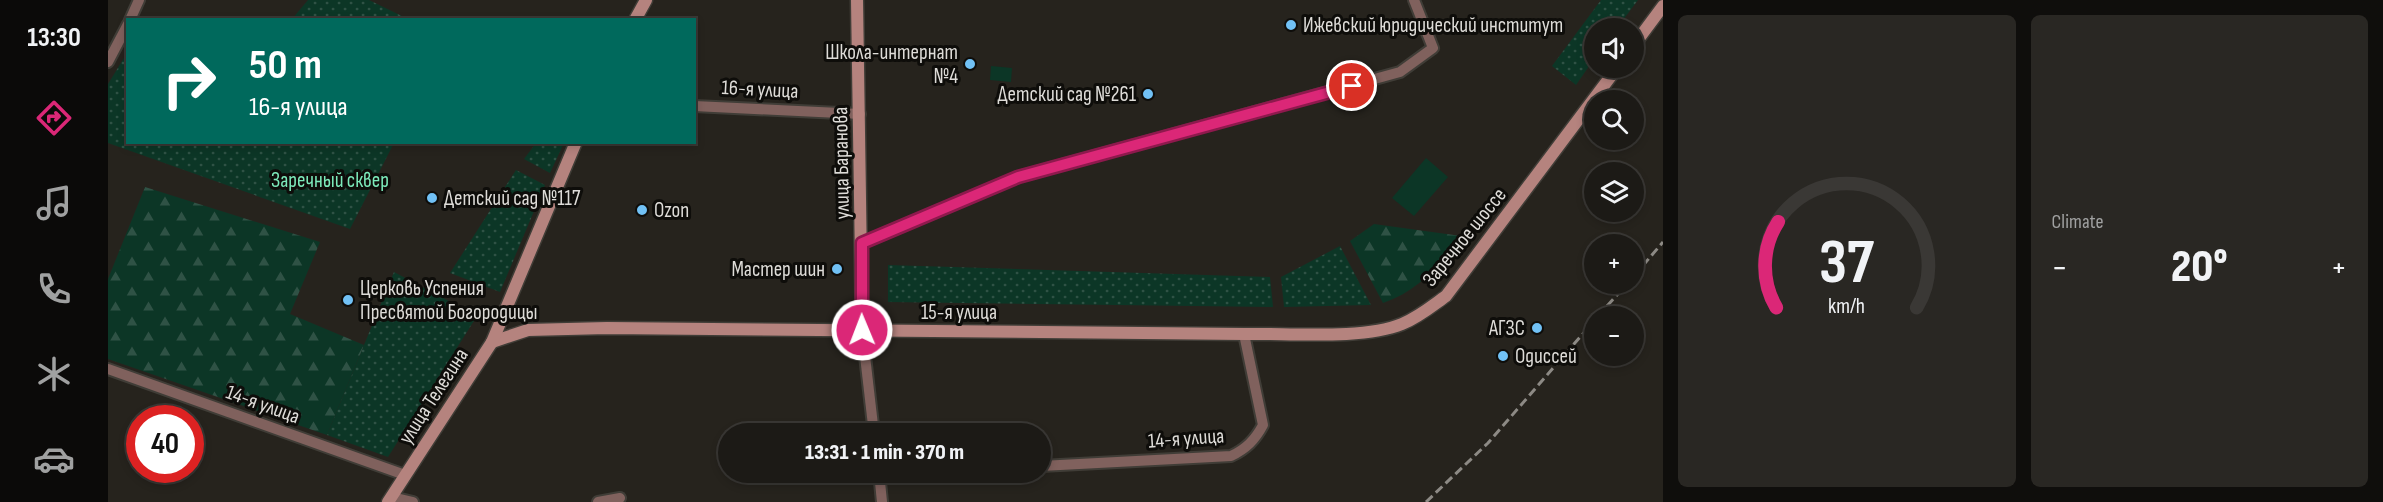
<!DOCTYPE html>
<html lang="en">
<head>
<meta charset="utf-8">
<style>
	body { margin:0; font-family:"Sofia Sans Condensed",sans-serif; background:#292723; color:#f1f3f6; height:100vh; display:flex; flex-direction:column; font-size:22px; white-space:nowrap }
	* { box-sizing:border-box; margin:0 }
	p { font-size:20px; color:#a0a1a1 }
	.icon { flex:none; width:33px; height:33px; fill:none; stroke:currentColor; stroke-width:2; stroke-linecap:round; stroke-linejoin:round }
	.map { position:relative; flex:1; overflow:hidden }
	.sheet { display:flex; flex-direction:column; gap:15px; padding:15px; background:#0f0e0c; width:720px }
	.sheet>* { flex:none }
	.top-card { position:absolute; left:18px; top:18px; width:570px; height:126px; border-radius:0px; box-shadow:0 3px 9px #0003,0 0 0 2px #3a3835; background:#00695c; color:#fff; overflow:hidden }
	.buttons { position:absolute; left:1476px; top:18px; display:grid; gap:12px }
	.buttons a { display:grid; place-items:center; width:60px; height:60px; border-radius:50%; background:#1c1a16; box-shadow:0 3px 9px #0003,0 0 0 2px #3a3835; font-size:30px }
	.speed { position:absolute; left:18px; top:405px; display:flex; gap:12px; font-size:30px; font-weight:700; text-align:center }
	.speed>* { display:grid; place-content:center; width:78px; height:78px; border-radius:50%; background:#1c1a16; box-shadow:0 3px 9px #0003,0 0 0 2px #3a3835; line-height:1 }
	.speed .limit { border:9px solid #d22; background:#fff; color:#111 }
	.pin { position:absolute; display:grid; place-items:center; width:51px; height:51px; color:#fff; margin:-26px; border:3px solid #fff; border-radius:50%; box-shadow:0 2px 6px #0007 }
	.me { position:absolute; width:66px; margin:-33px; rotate:359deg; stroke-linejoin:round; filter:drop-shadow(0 0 4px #0008) }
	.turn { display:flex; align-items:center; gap:21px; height:126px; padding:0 24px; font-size:27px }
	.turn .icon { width:78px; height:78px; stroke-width:2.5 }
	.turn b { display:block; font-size:42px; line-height:51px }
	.big { font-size:45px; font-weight:800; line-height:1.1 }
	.sheet .card { flex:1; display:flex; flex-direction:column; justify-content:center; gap:9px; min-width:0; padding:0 21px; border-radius:9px; background:#292723 }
	.sheet .dial { align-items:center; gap:0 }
	.dial svg { height:156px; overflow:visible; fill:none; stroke:#3a3835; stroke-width:7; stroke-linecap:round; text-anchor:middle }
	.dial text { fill:#f1f3f6; stroke:none }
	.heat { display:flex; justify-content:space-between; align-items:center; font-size:33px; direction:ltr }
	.sheet .tiles { flex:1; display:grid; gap:15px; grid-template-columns:repeat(2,1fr) }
	.trip { position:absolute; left:610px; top:423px; width:333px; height:60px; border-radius:30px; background:#1c1a16; box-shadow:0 3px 9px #0003,0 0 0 2px #3a3835; font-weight:800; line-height:60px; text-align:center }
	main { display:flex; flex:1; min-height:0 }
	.dock { display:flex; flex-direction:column; width:108px; justify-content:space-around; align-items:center; background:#0b0a09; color:#a0a1a1 }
	.dock .icon { width:42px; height:42px }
	.dock .active { color:#db2777 }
	.dock b { font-size:27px; color:#f1f3f6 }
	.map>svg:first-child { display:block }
</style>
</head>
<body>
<main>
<nav class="dock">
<b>13:30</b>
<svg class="icon active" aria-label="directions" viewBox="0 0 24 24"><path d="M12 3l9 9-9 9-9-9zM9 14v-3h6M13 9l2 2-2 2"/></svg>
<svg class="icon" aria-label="music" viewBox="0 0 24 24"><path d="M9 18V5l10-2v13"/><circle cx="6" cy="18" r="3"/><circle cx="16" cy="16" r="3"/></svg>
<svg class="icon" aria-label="phone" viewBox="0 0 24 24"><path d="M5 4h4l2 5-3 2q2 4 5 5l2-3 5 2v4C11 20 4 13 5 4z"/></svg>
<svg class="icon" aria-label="climate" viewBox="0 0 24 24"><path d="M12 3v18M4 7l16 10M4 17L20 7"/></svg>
<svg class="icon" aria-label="car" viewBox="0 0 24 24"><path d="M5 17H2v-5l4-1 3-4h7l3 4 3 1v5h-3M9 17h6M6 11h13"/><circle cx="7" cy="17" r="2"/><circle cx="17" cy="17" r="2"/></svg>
</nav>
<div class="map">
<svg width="1555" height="502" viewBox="0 0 1555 502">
	<defs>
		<pattern id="green-dots" width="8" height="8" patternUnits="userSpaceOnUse" patternTransform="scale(1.5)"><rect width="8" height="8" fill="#0c3626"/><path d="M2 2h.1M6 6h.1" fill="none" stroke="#2f5245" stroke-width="1.8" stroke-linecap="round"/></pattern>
		<pattern id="forest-firs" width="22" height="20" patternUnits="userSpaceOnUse" patternTransform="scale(1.5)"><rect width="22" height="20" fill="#0c3626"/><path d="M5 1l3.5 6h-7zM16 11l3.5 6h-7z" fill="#2f5245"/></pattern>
	</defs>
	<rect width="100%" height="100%" fill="#26231d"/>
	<!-- green -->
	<g fill="url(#green-dots)">
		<polygon points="200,0 261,0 300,19 184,19"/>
		<polygon points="1493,0 1530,0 1509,28 1486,28 1486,59 1468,85 1444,66"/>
		<polygon points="19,53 20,142 286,143 242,229 0,143 0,84"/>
		<polygon points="428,143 456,143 442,173 416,159"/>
		<polygon points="408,170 437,185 392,292 342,273"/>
		<polygon points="1232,246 1263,305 1176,307 1173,277"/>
		<polygon points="780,265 1162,277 1165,307 780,302"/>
		<polygon points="286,272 369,316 280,457 219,435"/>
	</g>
	<!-- forest -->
	<g fill="url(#forest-firs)">
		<polygon points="37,187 212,242 182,314 256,345 219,435 0,359 0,279"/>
		<path d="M1266 224 1353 236C1332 266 1310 291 1275 303L1242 241Z"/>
	</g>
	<!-- pitch -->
	<g fill="#0c3626">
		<polygon points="883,66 904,68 903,82 882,80"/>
		<polygon points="1318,158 1340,177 1306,216 1284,198"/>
	</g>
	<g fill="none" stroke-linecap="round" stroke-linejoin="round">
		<!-- street casing -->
		<g stroke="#403d37" stroke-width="14">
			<g id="street">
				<polyline points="22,20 31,0"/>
				<polyline points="0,62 20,24"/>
				<polyline points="586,106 752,114"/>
				<polyline points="754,243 910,177 1292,72 1325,48 1306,0"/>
				<polyline points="754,330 766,434"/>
				<polyline points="0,369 297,475"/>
				<path d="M933 466 1123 456C1138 449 1147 440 1155 425L1136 334"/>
				<polyline points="771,472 774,502"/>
				<polyline points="771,474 805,472"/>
				<polyline points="284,497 305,502"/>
				<polyline points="490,502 512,498"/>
			</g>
		</g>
		<!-- secondary casing -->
		<g stroke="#403d37" stroke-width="15">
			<g id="secondary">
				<polyline points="749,0 754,330"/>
				<polyline points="527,20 538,0"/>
				<polyline points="1526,45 1555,6"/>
				<path d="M384 342 420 330 499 328 1136 334C1180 333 1255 340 1294 324 1311 317 1324 306 1338 296L1509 68"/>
				<polyline points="280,502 384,342 468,142"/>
			</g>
		</g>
		<!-- street -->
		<use href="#street" stroke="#80615d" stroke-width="10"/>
		<!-- secondary -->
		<use href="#secondary" stroke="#b5837e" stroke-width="12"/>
		<!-- rail -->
		<g stroke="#8d8a85" stroke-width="3" stroke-dasharray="9 4.5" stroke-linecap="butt">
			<polyline points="1526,276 1555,242"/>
			<polyline points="1490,316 1519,284"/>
			<polyline points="1318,502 1380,443 1486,321"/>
		</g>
	</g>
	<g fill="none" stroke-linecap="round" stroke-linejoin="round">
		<!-- route casing -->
		<g stroke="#8e194d" stroke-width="15">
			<polyline id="route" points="754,330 754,243 910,177 1244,86"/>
		</g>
		<!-- route -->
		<use href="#route" stroke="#db2777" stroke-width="10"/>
	</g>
	<!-- markers -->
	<g fill="#71c1f5" stroke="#0e0d0a" stroke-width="2">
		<circle cx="1183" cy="25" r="6"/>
		<circle cx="862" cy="64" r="6"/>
		<circle cx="1040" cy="94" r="6"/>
		<circle cx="324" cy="198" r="6"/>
		<circle cx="534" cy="210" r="6"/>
		<circle cx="729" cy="269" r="6"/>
		<circle cx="240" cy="300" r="6"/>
		<circle cx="1429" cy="328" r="6"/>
		<circle cx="1395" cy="356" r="6"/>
	</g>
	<g text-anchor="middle" stroke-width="6" stroke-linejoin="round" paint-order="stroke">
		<!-- poi labels -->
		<g font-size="21" fill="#dedcd8" stroke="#0e0d0a" text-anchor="start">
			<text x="1195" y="32">Ижевский юридический институт</text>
			<text x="850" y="59" text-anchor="end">Школа-интернат<tspan x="850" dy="24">№4</tspan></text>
			<text x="1028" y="101" text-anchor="end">Детский сад №261</text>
			<text x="336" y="205">Детский сад №117</text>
			<text x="546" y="217">Ozon</text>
			<text x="717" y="276" text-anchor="end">Мастер шин</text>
			<text x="252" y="295">Церковь Успения<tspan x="252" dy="24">Пресвятой Богородицы</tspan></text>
			<text x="1417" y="335" text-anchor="end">АГЗС</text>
			<text x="1407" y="363">Одиссей</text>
		</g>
		<!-- street labels -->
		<g font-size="21" fill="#dedcd8" stroke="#0e0d0a">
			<text transform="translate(652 89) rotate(3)" y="7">16-я улица</text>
			<text transform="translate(733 163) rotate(-91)" y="7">улица Баранова</text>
			<text transform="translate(1356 237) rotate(-51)" y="7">Заречное шоссе</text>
			<text x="851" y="319">15-я улица</text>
			<text transform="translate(325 396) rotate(-57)" y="7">улица Телегина</text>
			<text transform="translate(155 404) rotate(20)" y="7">14-я улица</text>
			<text transform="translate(1078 438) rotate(-4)" y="7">14-я улица</text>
		</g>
		<!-- park labels -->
		<g font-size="21" fill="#7deabb" stroke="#0e0d0a">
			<text x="222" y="187">Заречный сквер</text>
		</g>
	</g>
</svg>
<div class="buttons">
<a><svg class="icon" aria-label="sound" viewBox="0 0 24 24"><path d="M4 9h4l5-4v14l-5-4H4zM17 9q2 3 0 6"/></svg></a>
<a><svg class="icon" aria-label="search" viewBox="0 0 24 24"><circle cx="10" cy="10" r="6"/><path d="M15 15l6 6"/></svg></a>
<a><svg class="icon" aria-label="layers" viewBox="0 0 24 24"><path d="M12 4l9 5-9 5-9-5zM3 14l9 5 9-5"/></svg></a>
<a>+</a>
<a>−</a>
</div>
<div class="speed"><div class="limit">40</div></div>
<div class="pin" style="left:1244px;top:86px;background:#d93025"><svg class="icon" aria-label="arrive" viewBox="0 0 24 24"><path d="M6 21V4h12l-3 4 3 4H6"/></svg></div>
<svg class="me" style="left:754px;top:330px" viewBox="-20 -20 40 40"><circle r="17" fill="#db2777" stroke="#fff" stroke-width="3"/><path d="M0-11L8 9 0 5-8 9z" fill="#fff"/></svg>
<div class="trip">13:31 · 1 min · 370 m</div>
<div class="top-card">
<div class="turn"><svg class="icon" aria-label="right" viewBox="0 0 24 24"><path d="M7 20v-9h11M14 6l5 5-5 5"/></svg><div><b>50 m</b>16-я улица</div></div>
</div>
</div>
<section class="sheet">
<div class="tiles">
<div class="card dial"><svg viewBox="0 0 100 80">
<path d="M14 69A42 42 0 1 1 86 69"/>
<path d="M14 69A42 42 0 0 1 15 25" stroke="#db2777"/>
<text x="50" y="56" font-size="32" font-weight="700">37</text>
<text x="50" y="72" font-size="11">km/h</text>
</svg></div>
<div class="card"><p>Climate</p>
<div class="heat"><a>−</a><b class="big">20°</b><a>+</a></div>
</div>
</div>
</section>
</main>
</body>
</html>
